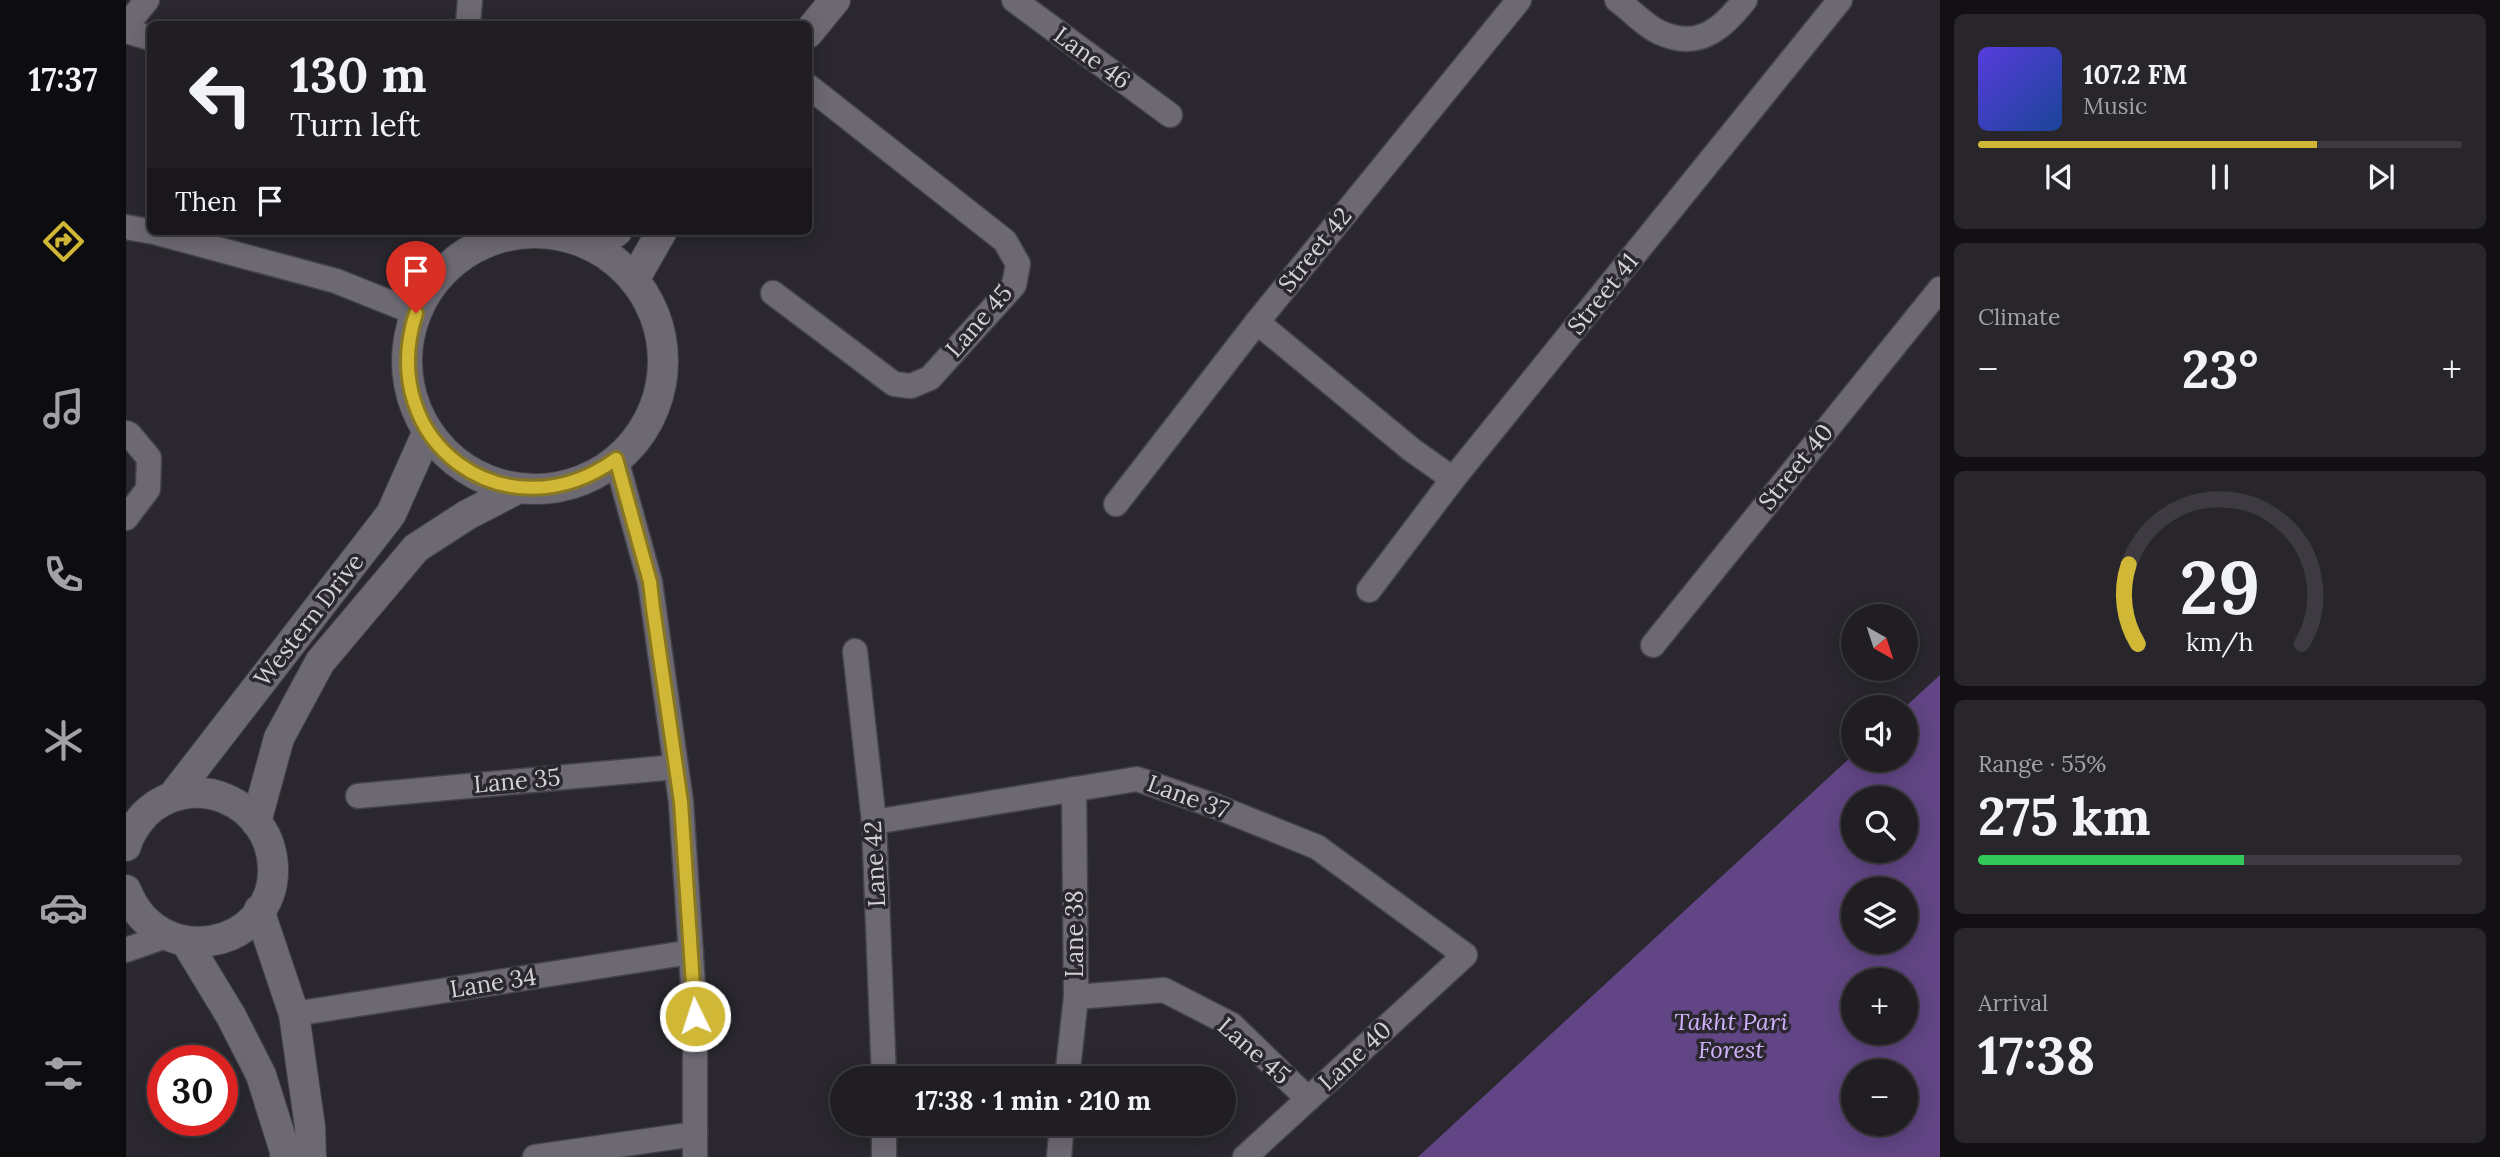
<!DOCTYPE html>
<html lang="en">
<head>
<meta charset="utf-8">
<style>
	body { margin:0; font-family:Lora,serif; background:#28262b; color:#f1f3f6; height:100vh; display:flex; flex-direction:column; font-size:26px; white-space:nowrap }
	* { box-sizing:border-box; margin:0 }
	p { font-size:23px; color:#a2a2a6 }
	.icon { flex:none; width:38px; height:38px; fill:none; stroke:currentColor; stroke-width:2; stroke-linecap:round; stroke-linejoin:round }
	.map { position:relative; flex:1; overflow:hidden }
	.sheet { display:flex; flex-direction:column; gap:14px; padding:14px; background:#121013; width:560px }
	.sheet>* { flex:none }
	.top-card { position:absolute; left:21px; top:21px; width:665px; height:214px; border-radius:10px; box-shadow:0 4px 18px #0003,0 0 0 2px #3d3b41; background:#201d23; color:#f1f3f6; overflow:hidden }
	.needle { width:46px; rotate:141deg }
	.fabs { position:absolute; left:1715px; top:604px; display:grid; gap:14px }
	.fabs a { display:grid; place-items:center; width:77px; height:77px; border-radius:50%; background:#201d23; box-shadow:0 4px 18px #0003,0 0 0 2px #3d3b41; font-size:35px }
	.speed { position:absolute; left:21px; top:1045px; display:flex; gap:14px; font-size:35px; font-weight:700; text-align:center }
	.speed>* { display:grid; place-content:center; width:91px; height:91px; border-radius:50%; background:#201d23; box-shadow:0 4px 18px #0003,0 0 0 2px #3d3b41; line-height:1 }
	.speed .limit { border:10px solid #d22; background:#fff; color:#111 }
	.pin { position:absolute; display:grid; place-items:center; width:60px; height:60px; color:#fff; margin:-72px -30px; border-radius:50% 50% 50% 0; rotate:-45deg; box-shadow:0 0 7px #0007 }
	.pin .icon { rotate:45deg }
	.me { position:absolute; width:77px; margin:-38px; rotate:356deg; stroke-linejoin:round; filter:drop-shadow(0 0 5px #0008) }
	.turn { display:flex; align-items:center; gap:24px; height:147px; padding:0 28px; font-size:32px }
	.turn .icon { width:91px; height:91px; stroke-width:2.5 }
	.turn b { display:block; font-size:49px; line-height:60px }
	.then { display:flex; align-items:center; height:66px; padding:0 28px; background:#0003; gap:14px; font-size:26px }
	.big { font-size:52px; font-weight:800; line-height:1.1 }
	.sheet .widget { flex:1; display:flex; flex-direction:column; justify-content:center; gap:10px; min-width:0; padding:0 24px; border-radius:10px; background:#28262b }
	.sheet .dial { align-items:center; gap:0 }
	.dial svg { height:182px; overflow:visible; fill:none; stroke:#3d3b41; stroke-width:7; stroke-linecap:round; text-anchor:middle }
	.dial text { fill:#f1f3f6; stroke:none }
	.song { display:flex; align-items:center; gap:21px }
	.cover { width:84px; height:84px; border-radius:10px; background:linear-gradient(135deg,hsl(250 70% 55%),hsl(220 70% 35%)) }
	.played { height:7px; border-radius:4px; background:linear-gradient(90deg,#d0b736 70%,#3d3b41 70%) }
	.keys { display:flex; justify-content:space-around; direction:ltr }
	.heat { display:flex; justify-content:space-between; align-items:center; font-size:38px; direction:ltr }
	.charge { height:10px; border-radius:5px; background:linear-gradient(90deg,#34c759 55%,#3d3b41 0) }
	.trip { position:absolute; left:704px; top:1066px; width:406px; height:70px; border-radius:35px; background:#201d23; box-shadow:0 4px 18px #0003,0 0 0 2px #3d3b41; font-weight:800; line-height:70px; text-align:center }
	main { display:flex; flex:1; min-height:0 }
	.tabs { display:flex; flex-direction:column; width:126px; justify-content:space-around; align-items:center; background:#0d0c0e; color:#a2a2a6 }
	.tabs .icon { width:49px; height:49px }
	.tabs .active { color:#d0b736 }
	.tabs b { font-size:32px; color:#f1f3f6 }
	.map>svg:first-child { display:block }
</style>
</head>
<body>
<main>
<nav class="tabs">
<b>17:37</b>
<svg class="icon active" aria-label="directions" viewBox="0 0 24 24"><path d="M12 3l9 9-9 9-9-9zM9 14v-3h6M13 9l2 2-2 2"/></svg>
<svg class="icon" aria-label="music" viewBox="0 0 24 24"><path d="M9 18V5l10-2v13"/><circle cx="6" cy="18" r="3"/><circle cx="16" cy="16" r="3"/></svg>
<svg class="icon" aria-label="phone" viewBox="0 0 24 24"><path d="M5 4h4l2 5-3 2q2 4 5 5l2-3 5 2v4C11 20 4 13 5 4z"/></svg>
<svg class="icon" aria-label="climate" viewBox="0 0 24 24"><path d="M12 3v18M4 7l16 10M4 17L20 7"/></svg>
<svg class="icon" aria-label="car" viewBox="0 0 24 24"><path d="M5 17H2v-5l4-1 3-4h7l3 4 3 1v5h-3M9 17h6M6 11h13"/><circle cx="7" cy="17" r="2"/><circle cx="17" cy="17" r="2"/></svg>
<svg class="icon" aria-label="filters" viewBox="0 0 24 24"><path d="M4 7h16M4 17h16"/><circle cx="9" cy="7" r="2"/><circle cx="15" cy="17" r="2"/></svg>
</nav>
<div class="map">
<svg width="1814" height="1157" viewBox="0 0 1814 1157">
	<rect width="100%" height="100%" fill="#2a272f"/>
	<!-- forest -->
	<path fill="#614584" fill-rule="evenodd" d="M1814 675V1157H1292L1727 755V760H1780L1779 707ZM1780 798V850H1727V798ZM1727 889H1780V942H1727ZM1727 980H1780V1032H1727ZM1780 1071V1124H1727V1071Z"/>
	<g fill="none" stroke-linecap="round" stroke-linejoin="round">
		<!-- minor casing -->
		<g stroke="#454249" stroke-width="27">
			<g id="minor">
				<polyline points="888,0 1044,115"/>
				<path d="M1491 0C1505 10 1520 27 1535 33 1573 50 1597 28 1619 0"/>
				<polyline points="342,24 344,0"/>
				<polyline points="0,26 21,0"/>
				<polyline points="0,31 24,38"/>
				<polyline points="0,227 28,232 210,281 290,313"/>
				<polyline points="647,293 768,384 785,386 804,378 888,285 892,264 879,241 682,86"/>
				<polyline points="1131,322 1286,450 1327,479"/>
				<polyline points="0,433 3,434 23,458 22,489 0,518"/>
				<polyline points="490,459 524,582 555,802 569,1016 569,1157"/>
				<polyline points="990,504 1131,322 1393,0"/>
				<polyline points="1243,590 1327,479 1714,0"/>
				<polyline points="1527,645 1814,289"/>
				<polyline points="729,651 748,822 758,1078"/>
				<polyline points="232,796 550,767"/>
				<polyline points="748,822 1011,779 1089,806 1191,847 1339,955 1119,1157"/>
				<polyline points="0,950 40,936"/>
				<polyline points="950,997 1038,990 1106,1025 1182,1099"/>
				<polyline points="168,1014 565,952"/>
				<polyline points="941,1078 950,997 948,789"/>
				<polyline points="409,1157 569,1134"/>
				<polyline points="758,1157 758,1124"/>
				<polyline points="933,1157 936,1124"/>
			</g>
		</g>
		<!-- tertiary casing -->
		<g stroke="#454249" stroke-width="32">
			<g id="tertiary">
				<polyline points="682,33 709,0"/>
				<circle cx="409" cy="361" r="128"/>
				<polyline points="468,247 491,231"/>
				<polyline points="508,280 536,231"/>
				<polyline points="46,797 265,514 302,431"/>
				<polyline points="130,822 153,738 194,662 290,548 341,515 393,488"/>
				<path d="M0 846C3 834 11 823 19 814 67 768 145 802 147 868 149 948 33 974 0 890"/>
				<polyline points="133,910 168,1014 184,1127 185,1157"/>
				<polyline points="60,942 105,1016 135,1075 159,1151 159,1157"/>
			</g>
		</g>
		<!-- minor -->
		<use href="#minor" stroke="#6d6973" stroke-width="24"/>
		<!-- tertiary -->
		<use href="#tertiary" stroke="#6d6973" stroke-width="30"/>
	</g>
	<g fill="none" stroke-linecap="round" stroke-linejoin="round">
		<!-- route casing -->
		<g stroke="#877723" stroke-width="18">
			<path id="route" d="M290 313C248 443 381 538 490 459L524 582 527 608 555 802 569 1016"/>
		</g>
		<!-- route -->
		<use href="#route" stroke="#d0b736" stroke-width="12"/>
	</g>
	<g text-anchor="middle" stroke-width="7" stroke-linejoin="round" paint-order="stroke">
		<!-- street labels -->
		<g font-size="24" fill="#d3d1d6" stroke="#2a272f">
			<text transform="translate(966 58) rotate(36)" y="8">Lane 46</text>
			<text transform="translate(1189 250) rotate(-51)" y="8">Street 42</text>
			<text transform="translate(1477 294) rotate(-51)" y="8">Street 41</text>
			<text transform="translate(853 321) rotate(-49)" y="8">Lane 45</text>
			<text transform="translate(1670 467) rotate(-51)" y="8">Street 40</text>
			<text transform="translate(183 620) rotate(-52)" y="8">Western Drive</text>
			<text transform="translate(391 781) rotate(-5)" y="8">Lane 35</text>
			<text transform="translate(1062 797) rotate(20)" y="8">Lane 37</text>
			<text transform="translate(749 864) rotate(-93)" y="8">Lane 42</text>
			<text transform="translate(949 934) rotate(-90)" y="8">Lane 38</text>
			<text transform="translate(367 983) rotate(-9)" y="8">Lane 34</text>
			<text transform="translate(1128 1051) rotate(41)" y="8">Lane 45</text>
			<text transform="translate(1229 1056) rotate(-43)" y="8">Lane 40</text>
		</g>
		<!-- park labels -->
		<g font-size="24" font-style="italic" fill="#d1b2fc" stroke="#2a272f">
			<text x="1605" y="1030">Takht Pari<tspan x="1605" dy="28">Forest</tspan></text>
		</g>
	</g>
</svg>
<div class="fabs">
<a><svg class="needle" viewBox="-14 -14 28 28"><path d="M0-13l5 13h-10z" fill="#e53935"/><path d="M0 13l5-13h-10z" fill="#a2a2a6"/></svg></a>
<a><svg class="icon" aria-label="sound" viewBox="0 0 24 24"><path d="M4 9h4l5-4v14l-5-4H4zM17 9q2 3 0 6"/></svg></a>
<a><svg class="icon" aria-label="search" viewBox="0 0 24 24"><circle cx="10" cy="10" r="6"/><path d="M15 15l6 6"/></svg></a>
<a><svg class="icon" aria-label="layers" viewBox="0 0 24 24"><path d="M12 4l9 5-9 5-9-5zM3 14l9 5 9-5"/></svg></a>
<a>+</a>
<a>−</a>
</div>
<div class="speed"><div class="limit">30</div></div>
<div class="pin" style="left:290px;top:313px;background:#d93025"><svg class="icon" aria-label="arrive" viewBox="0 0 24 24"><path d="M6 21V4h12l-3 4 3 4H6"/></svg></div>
<svg class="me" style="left:569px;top:1016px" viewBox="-20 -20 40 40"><circle r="17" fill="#d0b736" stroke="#fff" stroke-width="3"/><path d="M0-11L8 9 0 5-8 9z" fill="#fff"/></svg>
<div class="trip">17:38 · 1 min · 210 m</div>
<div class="top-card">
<div class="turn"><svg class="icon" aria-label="left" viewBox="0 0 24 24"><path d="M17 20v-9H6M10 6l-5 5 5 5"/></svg><div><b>130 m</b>Turn left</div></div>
<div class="then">Then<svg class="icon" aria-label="arrive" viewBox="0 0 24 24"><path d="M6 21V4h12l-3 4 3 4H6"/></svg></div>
</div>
</div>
<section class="sheet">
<div class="widget">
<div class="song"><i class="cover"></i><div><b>107.2 FM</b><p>Music</p></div></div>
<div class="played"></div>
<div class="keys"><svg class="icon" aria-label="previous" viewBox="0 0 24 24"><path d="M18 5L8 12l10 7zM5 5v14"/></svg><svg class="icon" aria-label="pause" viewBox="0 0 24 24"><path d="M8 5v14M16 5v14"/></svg><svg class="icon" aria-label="next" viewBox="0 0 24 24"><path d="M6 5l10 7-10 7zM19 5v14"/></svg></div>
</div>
<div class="widget"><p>Climate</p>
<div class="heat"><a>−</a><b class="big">23°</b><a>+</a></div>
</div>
<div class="widget dial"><svg viewBox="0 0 100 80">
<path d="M14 69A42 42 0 1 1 86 69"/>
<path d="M14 69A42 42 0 0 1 10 34" stroke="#d0b736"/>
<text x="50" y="56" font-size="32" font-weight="700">29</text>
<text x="50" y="72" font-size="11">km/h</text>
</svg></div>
<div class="widget"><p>Range · 55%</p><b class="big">275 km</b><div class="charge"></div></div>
<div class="widget"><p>Arrival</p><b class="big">17:38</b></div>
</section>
</main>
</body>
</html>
